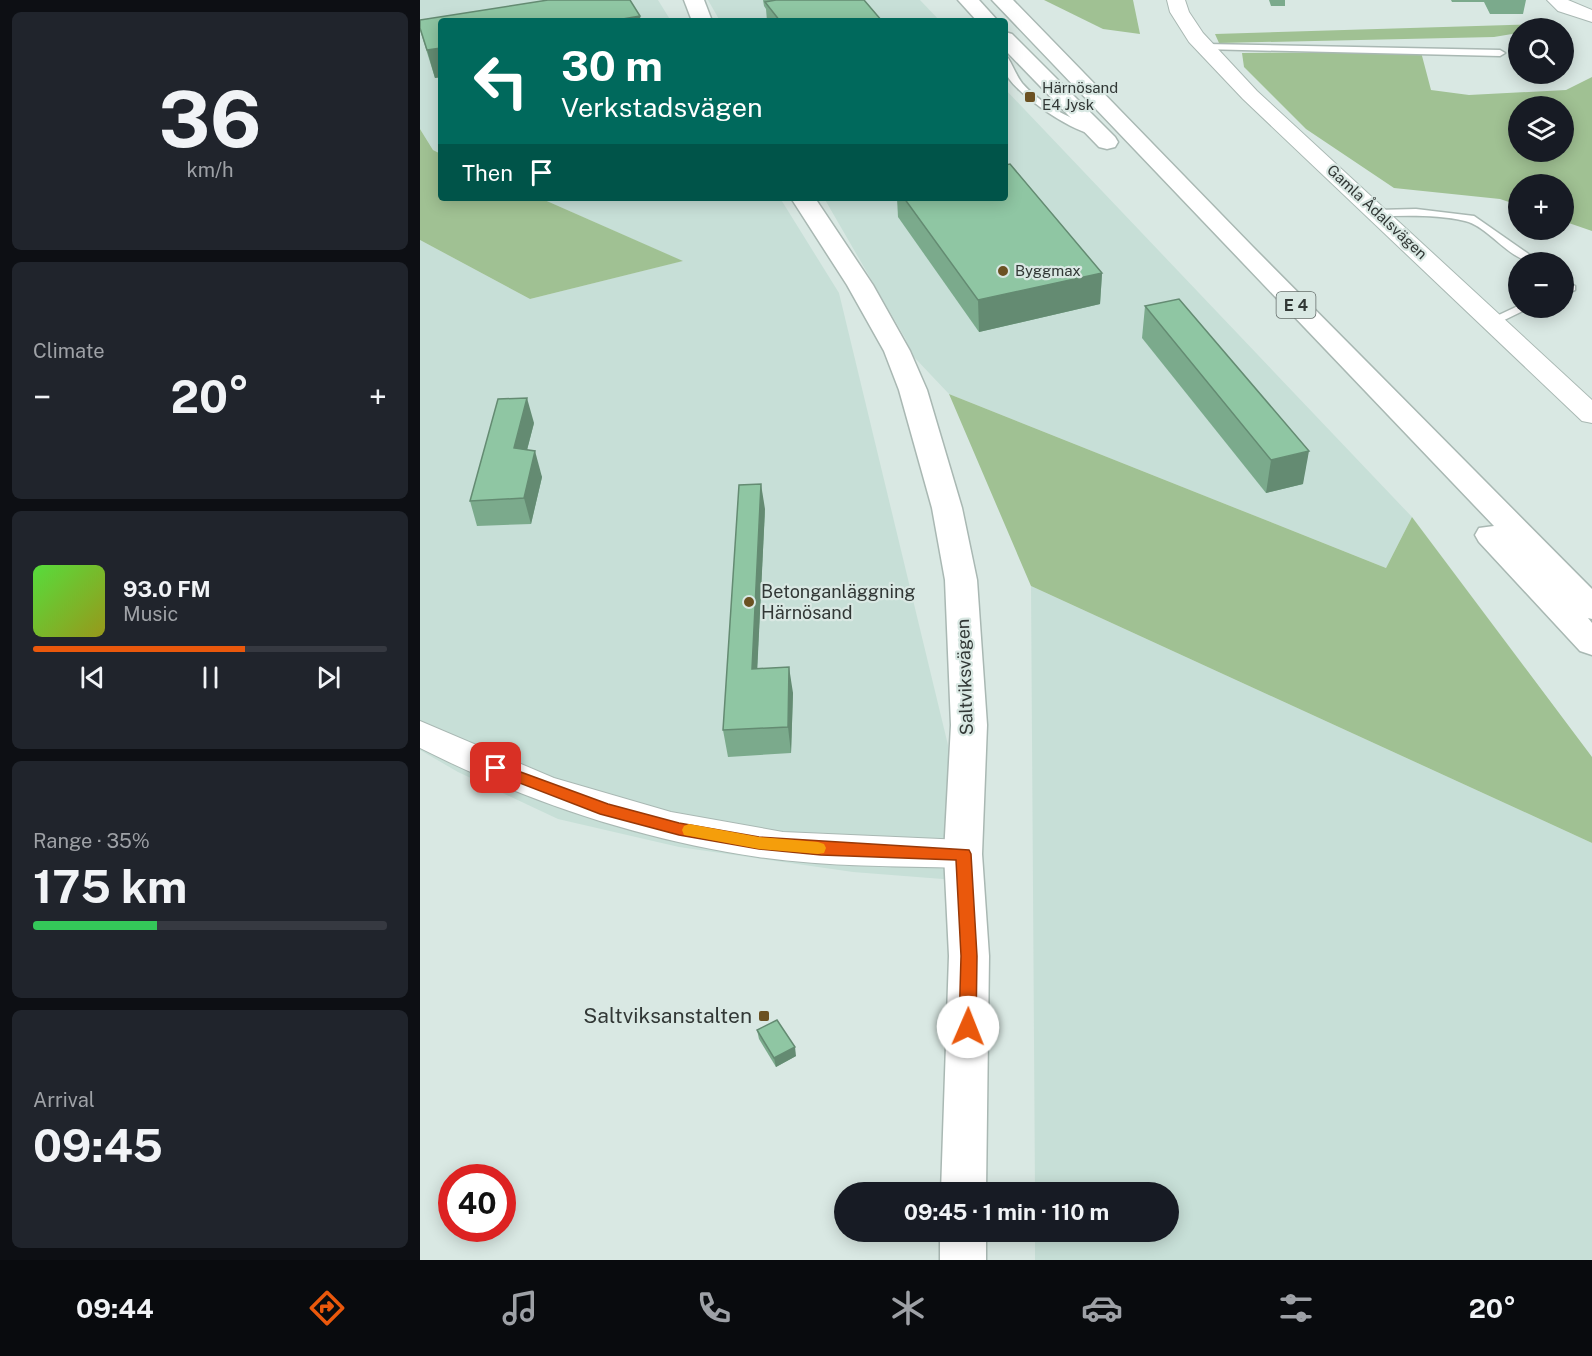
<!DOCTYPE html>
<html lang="en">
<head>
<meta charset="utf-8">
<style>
	body { margin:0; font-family:"Public Sans",sans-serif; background:#20242c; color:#f1f3f6; height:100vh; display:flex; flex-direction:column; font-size:22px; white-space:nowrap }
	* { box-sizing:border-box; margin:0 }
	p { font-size:20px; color:#9ea1a6 }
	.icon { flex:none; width:33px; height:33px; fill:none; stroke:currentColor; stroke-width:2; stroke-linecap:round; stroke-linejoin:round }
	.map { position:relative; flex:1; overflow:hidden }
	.panel { display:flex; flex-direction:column; gap:12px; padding:12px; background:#0d0f14; width:420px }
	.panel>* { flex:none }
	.top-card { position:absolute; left:18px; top:18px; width:570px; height:183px; border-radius:6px; box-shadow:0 3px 15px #0003; background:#00695c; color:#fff; overflow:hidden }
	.tools { position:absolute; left:1088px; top:18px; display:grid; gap:12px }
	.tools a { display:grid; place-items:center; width:66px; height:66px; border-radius:50%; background:#171b24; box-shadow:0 3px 15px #0003; font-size:30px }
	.speed { position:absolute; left:18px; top:1164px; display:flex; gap:12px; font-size:30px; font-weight:700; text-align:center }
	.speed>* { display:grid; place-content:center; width:78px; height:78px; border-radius:50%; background:#171b24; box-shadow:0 3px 15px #0003; line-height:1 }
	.speed .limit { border:9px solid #d22; background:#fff; color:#111 }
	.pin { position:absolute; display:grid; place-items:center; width:51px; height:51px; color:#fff; margin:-26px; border-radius:12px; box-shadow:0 3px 9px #0006 }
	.me { position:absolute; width:66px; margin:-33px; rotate:1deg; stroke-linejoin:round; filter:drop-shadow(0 0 4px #0008) }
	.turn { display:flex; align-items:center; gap:21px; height:126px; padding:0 24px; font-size:27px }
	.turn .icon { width:78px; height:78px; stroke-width:2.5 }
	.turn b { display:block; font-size:42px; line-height:51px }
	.then { display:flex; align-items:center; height:57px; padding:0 24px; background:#0003; gap:12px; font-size:22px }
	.big { font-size:45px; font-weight:700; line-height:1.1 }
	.panel .widget { flex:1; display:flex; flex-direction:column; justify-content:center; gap:9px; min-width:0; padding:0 21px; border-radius:9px; background:#20242c }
	.panel .dial { align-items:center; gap:0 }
	.dial b { font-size:78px; line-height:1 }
	.song { display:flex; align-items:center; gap:18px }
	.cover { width:72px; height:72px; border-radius:9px; background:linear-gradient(135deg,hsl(110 70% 55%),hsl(60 70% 35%)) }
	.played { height:6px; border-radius:3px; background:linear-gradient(90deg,#ea580c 60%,#363941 60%) }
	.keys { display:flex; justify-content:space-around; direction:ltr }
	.heat { display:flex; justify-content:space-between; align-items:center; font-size:33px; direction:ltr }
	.charge { height:9px; border-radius:4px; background:linear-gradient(90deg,#34c759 35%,#363941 0) }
	.trip { position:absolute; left:414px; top:1182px; width:345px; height:60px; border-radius:30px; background:#171b24; box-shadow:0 3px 15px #0003; font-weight:700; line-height:60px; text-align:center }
	.dock { display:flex; height:96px; justify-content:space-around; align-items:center; background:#090b0e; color:#9ea1a6 }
	.dock .icon { width:42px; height:42px }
	.dock .selected { color:#ea580c }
	.dock b { font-size:27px; color:#f1f3f6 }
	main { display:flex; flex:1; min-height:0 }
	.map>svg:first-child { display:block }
</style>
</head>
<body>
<main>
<section class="panel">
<div class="widget dial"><b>36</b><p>km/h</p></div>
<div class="widget"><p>Climate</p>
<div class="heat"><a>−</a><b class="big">20°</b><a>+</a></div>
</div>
<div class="widget">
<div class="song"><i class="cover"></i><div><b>93.0 FM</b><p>Music</p></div></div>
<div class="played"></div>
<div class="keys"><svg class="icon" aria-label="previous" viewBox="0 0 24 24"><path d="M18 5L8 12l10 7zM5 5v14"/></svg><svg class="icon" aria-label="pause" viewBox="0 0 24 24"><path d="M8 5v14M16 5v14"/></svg><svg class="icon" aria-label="next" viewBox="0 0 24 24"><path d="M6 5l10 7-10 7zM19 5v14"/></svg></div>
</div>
<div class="widget"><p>Range · 35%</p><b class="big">175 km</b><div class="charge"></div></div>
<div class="widget"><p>Arrival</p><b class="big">09:45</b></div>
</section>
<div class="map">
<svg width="1172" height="1260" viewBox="0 0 1172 1260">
	<rect width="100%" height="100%" fill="#d9e8e3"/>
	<!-- built -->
	<g fill="#c7dfd7">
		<polygon points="0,0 238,0 251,21 21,21 21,154 13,150 0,129"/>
		<polygon points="288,0 500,0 520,21 300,21"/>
		<polygon points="585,89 992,517 966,568 529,394 493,356 485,338 404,198 585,198"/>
		<polygon points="120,198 360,198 419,293 561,882 433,872 259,847 138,819 38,772 0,750 0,240 110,299 262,261"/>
		<polygon points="611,586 1172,843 1172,1260 615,1260 615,1232 748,1232 748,1192 615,1192"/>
	</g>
	<!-- green -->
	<g fill="#a0c193" fill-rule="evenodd">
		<polygon points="624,0 713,0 720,34 683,29"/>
		<polygon points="1124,24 1117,28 1098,28 1098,33 1074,37 799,43 795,34"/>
		<path d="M1001 52 1011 90 1049 95 1146 90 1172 77V231L1143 221V184H1098V205L1080 199 974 188 886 129 824 67 822 53ZM1098 106H1143V152H1098Z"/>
		<polygon points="0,129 13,150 21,154 21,198 120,198 263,261 110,299 0,240"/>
		<polygon points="529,394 966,568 992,517 1172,757 1172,843 611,586"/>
	</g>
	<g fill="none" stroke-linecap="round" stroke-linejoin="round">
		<!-- lane casing -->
		<g stroke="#a9b8b3" stroke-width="3">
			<g id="lane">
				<polygon points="785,44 1080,50 1085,53 1080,56 782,49 780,47"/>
				<path d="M585 57 588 58C593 66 596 75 602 83 622 106 653 119 680 131V135C660 138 591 92 585 71 584 67 585 61 585 57Z"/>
				<path d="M996 209 1054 216 1120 262C1091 265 1071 227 1045 221 1017 214 986 216 957 216L952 213 957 210Z"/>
				<polygon points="1143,279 1155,286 1155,290 1143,295"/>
				<polygon points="1098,306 1109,308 1076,324 1072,325 1066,321"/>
			</g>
		</g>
		<!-- street casing -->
		<g stroke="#a9b8b3" stroke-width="2">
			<g id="street">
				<polygon points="747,0 765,0 769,12 783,33 837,91 1172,400 1172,423 1162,421 823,99 769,42 750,12"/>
				<polygon points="1127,0 1148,0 1172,10 1172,22 1138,11"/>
				<path d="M0 721 134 778 251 812 363 832 543 840 556 844 561 854 556 864 543 868C475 866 405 867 338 857 221 840 105 801 0 748Z"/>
			</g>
		</g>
		<!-- secondary casing -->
		<g stroke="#a9b8b3" stroke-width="3">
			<g id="secondary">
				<polygon points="264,0 284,0 292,21 272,21"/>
				<polygon points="371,198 395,198 453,285 490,351 507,390 542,508 557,580 567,725 562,854 569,956 566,1192 521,1192 529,956 524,854 531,725 525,580 512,508 479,390 464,351 427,285"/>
				<rect x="520" y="1232" width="46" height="28"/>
			</g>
		</g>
		<!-- highway casing -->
		<g stroke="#a9b8b3" stroke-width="3">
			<g id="highway">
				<polygon points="538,0 559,0 578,21 557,21"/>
				<polygon points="572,0 593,0 833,247 1172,589 1172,619 1168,618 1172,623 1172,655 1160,651 1059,542 1055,535 1059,528 1074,526"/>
				<polygon points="585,32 592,34 695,137 698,142 695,147 687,149 679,147 585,50"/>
			</g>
		</g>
		<!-- lane -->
		<use href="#lane" fill="#fff" fill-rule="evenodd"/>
		<!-- street -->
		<use href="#street" fill="#fff" fill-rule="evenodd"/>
		<!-- secondary -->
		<use href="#secondary" fill="#fff" fill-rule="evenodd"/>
		<!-- highway -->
		<use href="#highway" fill="#fff" fill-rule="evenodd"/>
	</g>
	<!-- wall -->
	<g fill="#7baa8c">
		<polygon points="343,0 444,0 462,21 347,21 346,9 344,6"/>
		<polygon points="849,0 865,0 865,6 851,6"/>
		<polygon points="1031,0 1106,0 1103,14 1070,14 1064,2 1032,2"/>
		<polygon points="0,20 21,21 21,77 15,78 0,30"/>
		<polygon points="477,198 585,198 682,273 680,304 559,332 478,217"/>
		<polygon points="725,306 883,484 846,493 722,338"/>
		<polygon points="114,423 107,450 122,477 111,524 57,526 50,501"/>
		<polygon points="345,509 337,669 373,693 371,753 308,757 303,730"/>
		<polygon points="337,1030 376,1056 356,1067 339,1039"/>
	</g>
	<!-- shaded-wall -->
	<g fill="#648b72">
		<polygon points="220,16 221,21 191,21"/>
		<polygon points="21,48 21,77 15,78 7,50"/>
		<polygon points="682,273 680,304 559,332 558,300"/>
		<polygon points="107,398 114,423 101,473 94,448"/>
		<polygon points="115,451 122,477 111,524 104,498"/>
		<polygon points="889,451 883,484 846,493 851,460"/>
		<polygon points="341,484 345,509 336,695 332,669"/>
		<polygon points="369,667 373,693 371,753 368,727"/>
		<polygon points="375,1047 376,1056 356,1067 354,1058"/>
	</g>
	<!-- building -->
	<g fill="#8fc6a3" stroke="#648b72" stroke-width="1.5">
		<polygon points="128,0 210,0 220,16 191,21 21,21 21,48 7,50 0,28 0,20"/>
		<polygon points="356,0 444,0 462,21 360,21 345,2"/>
		<polygon points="590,164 682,273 558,300 484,198 585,198 585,165"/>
		<polygon points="759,299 889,451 851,460 725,306"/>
		<polygon points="107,398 94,448 115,451 104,498 50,501 78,399"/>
		<polygon points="341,484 332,669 369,667 368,727 303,730 319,485"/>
		<polygon points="357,1020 375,1047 354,1058 337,1030"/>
	</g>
	<!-- route -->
	<polygon fill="#ea580c" stroke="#983908" stroke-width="1.5" points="76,763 188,804 259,823 339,837 549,850 551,854 557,956 556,1027 554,1032 548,1034 542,1032 539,1027 541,956 536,860 401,855 339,849 259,835 180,814 71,772 69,768 71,764"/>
	<!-- slow -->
	<polygon fill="#f59e0b" points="269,824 339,837 398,842 404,844 406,848 404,853 398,854 339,849 264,835 262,830 264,826"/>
	<!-- markers -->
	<g fill="#6b5122" stroke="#d9e8e3" stroke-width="2">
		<rect x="604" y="91" width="12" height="12" rx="3"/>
		<circle cx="583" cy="271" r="6"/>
		<circle cx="329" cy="602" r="6"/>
		<rect x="338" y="1010" width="12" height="12" rx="3"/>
	</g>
	<g text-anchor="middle" stroke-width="4.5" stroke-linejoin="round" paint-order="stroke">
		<!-- far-poi labels -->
		<g font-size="15" fill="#323836" stroke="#d9e8e3" text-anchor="start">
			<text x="622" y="93">Härnösand<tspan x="622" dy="17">E4 Jysk</tspan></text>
			<text x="595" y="276">Byggmax</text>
		</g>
		<!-- far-street labels -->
		<g font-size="15" fill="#323836" stroke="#d9e8e3">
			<text transform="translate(957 212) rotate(43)" y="5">Gamla Ådalsvägen</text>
		</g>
		<!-- shield labels -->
		<rect fill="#d9e8e3" stroke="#646d6a" stroke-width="1.5" x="856.5" y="292" width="39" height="26" rx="4.5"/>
		<g font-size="16" font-weight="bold" fill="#323836">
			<text x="876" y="311">E 4</text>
		</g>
		<!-- poi labels -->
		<g font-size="18" fill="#323836" stroke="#d9e8e3" text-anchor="start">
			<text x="341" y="598">Betonganläggning<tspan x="341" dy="21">Härnösand</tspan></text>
		</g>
		<!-- street labels -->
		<g font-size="18" fill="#323836" stroke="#d9e8e3">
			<text transform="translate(545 677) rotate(-92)" y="6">Saltviksvägen</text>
		</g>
		<!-- near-poi labels -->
		<g font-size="21" fill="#323836" stroke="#d9e8e3" text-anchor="end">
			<text x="332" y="1023">Saltviksanstalten</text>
		</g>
	</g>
</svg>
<div class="tools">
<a><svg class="icon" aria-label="search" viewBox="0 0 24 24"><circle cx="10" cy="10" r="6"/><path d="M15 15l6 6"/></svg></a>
<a><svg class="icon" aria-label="layers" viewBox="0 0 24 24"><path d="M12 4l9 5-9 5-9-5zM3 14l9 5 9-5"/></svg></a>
<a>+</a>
<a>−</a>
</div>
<div class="speed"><div class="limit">40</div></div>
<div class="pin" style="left:76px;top:768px;background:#d93025"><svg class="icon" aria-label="arrive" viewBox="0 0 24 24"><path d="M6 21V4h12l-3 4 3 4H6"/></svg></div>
<svg class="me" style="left:548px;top:1027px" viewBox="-20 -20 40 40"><circle r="19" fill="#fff"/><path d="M0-13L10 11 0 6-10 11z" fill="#ea580c"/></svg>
<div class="trip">09:45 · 1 min · 110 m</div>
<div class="top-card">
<div class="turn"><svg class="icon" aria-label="left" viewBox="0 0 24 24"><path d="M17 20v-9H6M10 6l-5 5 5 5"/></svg><div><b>30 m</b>Verkstadsvägen</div></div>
<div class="then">Then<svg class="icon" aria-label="arrive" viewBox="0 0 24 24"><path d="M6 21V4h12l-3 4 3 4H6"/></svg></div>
</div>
</div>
</main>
<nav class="dock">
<b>09:44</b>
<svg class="icon selected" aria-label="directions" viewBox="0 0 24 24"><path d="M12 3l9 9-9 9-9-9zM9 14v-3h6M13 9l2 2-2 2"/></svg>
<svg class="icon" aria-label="music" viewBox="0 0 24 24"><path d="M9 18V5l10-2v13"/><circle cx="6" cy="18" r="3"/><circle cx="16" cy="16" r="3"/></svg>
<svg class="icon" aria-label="phone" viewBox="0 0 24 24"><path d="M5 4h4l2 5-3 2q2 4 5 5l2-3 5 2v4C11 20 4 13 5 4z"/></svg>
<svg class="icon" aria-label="climate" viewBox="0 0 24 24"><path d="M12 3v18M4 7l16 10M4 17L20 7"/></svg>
<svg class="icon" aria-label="car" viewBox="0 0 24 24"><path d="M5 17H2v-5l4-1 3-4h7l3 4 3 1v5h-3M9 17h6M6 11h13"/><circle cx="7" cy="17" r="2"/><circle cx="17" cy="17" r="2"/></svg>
<svg class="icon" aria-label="filters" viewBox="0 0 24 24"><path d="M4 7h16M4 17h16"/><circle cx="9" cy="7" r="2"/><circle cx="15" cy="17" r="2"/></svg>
<b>20°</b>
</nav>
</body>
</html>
